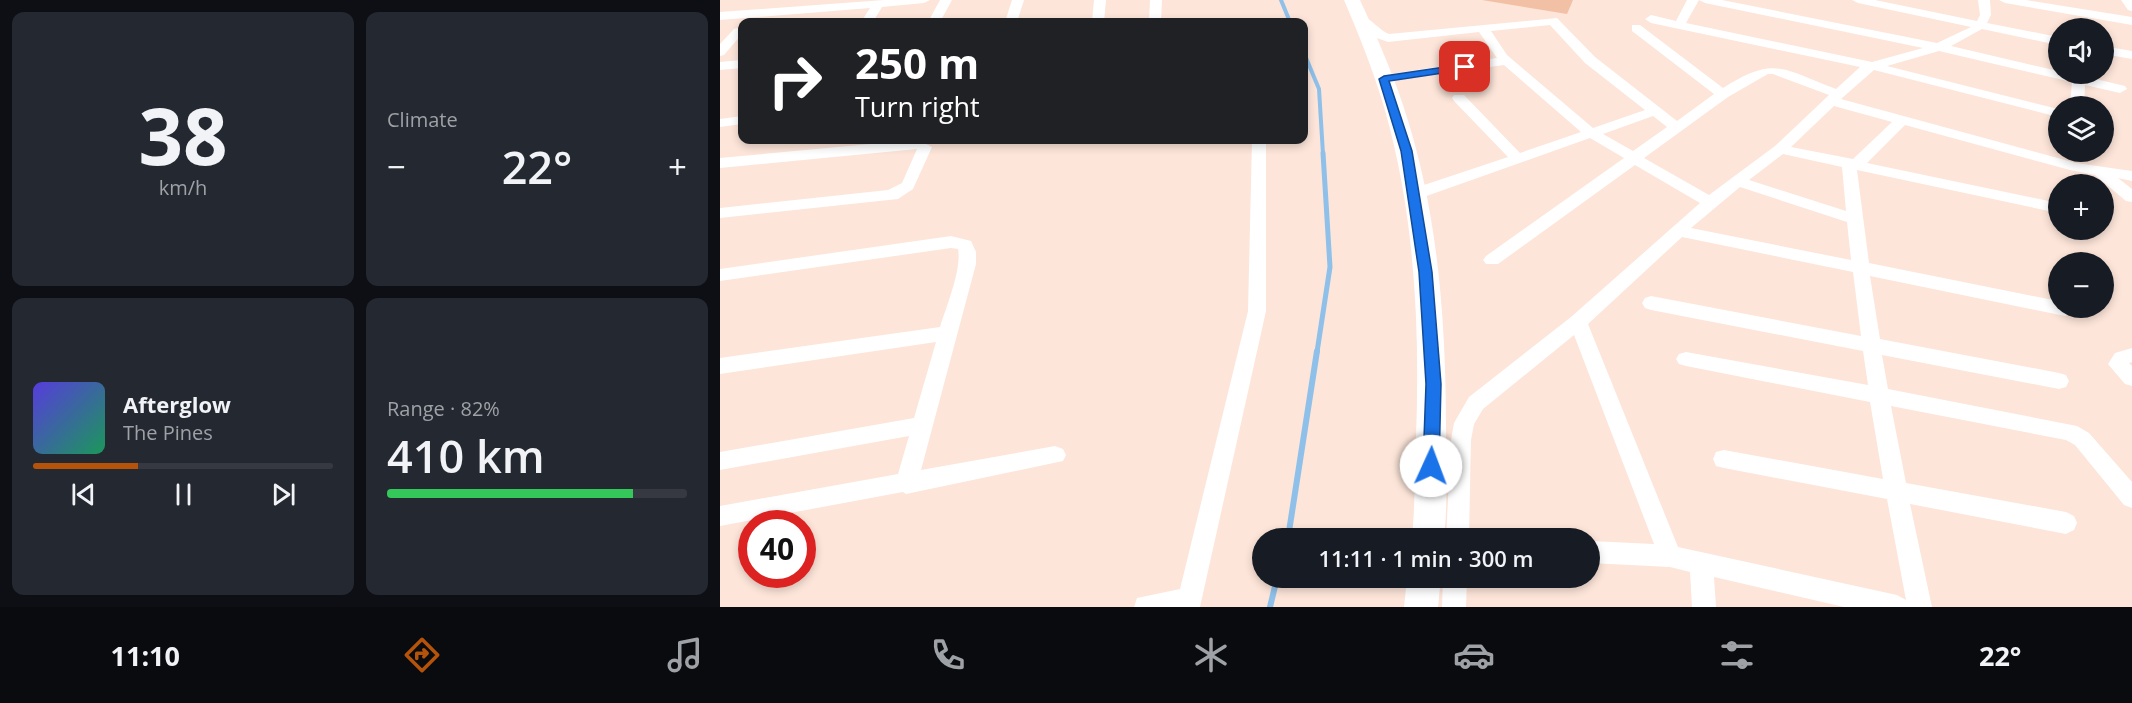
<!DOCTYPE html>
<html lang="en">
<head>
<meta charset="utf-8">
<style>
	body { margin:0; font-family:"Open Sans",sans-serif; background:#242831; color:#f1f3f6; height:100vh; display:flex; flex-direction:column; font-size:22px; white-space:nowrap }
	* { box-sizing:border-box; margin:0 }
	p { font-size:20px; color:#9ea1a6 }
	.icon { flex:none; width:33px; height:33px; fill:none; stroke:currentColor; stroke-width:2; stroke-linecap:round; stroke-linejoin:round }
	.map { position:relative; flex:1; overflow:hidden }
	.drawer { display:flex; flex-direction:column; gap:12px; padding:12px; background:#0d0f14; width:720px }
	.drawer>* { flex:none }
	.top-card { position:absolute; left:18px; top:18px; width:570px; height:126px; border-radius:12px; box-shadow:0 3px 9px #0003; background:#202124; color:#fff; overflow:hidden }
	.buttons { position:absolute; left:1328px; top:18px; display:grid; gap:12px }
	.buttons a { display:grid; place-items:center; width:66px; height:66px; border-radius:50%; background:#171b24; box-shadow:0 3px 9px #0003; font-size:30px }
	.speed { position:absolute; left:18px; top:510px; display:flex; gap:12px; font-size:30px; font-weight:700; text-align:center }
	.speed>* { display:grid; place-content:center; width:78px; height:78px; border-radius:50%; background:#171b24; box-shadow:0 3px 9px #0003; line-height:1 }
	.speed .limit { border:9px solid #d22; background:#fff; color:#111 }
	.pin { position:absolute; display:grid; place-items:center; width:51px; height:51px; color:#fff; margin:-26px; border-radius:12px; box-shadow:0 3px 9px #0006 }
	.me { position:absolute; width:66px; margin:-33px; rotate:2deg; stroke-linejoin:round; filter:drop-shadow(0 0 4px #0008) }
	.turn { display:flex; align-items:center; gap:21px; height:126px; padding:0 18px; font-size:27px }
	.turn .icon { width:78px; height:78px; stroke-width:2.5 }
	.turn b { display:block; font-size:42px; line-height:51px }
	.big { font-size:45px; font-weight:600; line-height:1.1 }
	.drawer .card { flex:1; display:flex; flex-direction:column; justify-content:center; gap:9px; min-width:0; padding:0 21px; border-radius:12px; background:#242831 }
	.drawer .dial { align-items:center; gap:0 }
	.dial b { font-size:78px; line-height:1 }
	.song { display:flex; align-items:center; gap:18px }
	.cover { width:72px; height:72px; border-radius:9px; background:linear-gradient(135deg,hsl(250 70% 55%),hsl(150 70% 35%)) }
	.played { height:6px; border-radius:3px; background:linear-gradient(90deg,#b45309 35%,#363941 35%) }
	.keys { display:flex; justify-content:space-around; direction:ltr }
	.heat { display:flex; justify-content:space-between; align-items:center; font-size:33px; direction:ltr }
	.charge { height:9px; border-radius:4px; background:linear-gradient(90deg,#34c759 82%,#363941 0) }
	.drawer .tiles { flex:1; display:grid; gap:12px; grid-template-columns:repeat(2,1fr) }
	.trip { position:absolute; left:532px; top:528px; width:348px; height:60px; border-radius:30px; background:#171b24; box-shadow:0 3px 9px #0003; font-weight:600; line-height:60px; text-align:center }
	.tabs { display:flex; height:96px; justify-content:space-around; align-items:center; background:#090b0e; color:#9ea1a6 }
	.tabs .icon { width:42px; height:42px }
	.tabs .active { color:#b45309 }
	.tabs b { font-size:27px; color:#f1f3f6 }
	main { display:flex; flex:1; min-height:0 }
	.map>svg:first-child { display:block }
</style>
</head>
<body>
<main>
<section class="drawer">
<div class="tiles">
<div class="card dial"><b>38</b><p>km/h</p></div>
<div class="card"><p>Climate</p>
<div class="heat"><a>−</a><b class="big">22°</b><a>+</a></div>
</div>
<div class="card">
<div class="song"><i class="cover"></i><div><b>Afterglow</b><p>The Pines</p></div></div>
<div class="played"></div>
<div class="keys"><svg class="icon" aria-label="previous" viewBox="0 0 24 24"><path d="M18 5L8 12l10 7zM5 5v14"/></svg><svg class="icon" aria-label="pause" viewBox="0 0 24 24"><path d="M8 5v14M16 5v14"/></svg><svg class="icon" aria-label="next" viewBox="0 0 24 24"><path d="M6 5l10 7-10 7zM19 5v14"/></svg></div>
</div>
<div class="card"><p>Range · 82%</p><b class="big">410 km</b><div class="charge"></div></div>
</div>
</section>
<div class="map">
<svg width="1412" height="607" viewBox="0 0 1412 607">
	<rect width="100%" height="100%" fill="#fde5d9"/>
	<!-- green -->
	<polygon fill="#f2c0a4" points="762,0 853,0 847,14"/>
	<g fill="none" stroke-linecap="round" stroke-linejoin="round">
		<!-- stream-far2 -->
		<g stroke="#8ec0e9" stroke-width="4">
			<polyline points="561,0 570,22"/>
			<polyline points="584,53 599,89 603,154"/>
		</g>
		<!-- stream-far1 -->
		<polyline stroke="#8ec0e9" stroke-width="5" points="597,352 610,267 603,153"/>
		<!-- stream -->
		<g stroke="#8ec0e9" stroke-width="6">
			<polyline points="568,538 597,351"/>
			<polyline points="550,607 557,578"/>
		</g>
		<!-- street -->
		<g fill="#fff" fill-rule="evenodd">
			<polygon points="164,0 210,0 204,3 162,7 153,22 141,22 150,8 0,20 0,12"/>
			<polygon points="220,0 232,0 220,22 208,22"/>
			<polygon points="292,0 304,0 297,22 285,22"/>
			<polygon points="374,0 386,0 384,22 372,22"/>
			<polygon points="430,0 442,0 441,22 429,22"/>
			<path d="M967 0H979L966 23 1152 62 1203 48 985 3 979 0H1002L1217 43 1251 27 1138 3 1132 0H1155L1257 21 1260 15 1258 0H1270L1271 15 1267 23 1338 37V45L1262 29 1231 46 1338 71V74L1359 75 1405 86 1407 89 1400 93 1365 85 1364 106H1350L1352 82 1219 51 1167 66 1338 109V117L1154 70 1121 99 1356 163 1412 171V181L1398 178 1412 189V202L1406 201 1375 175 1350 170 1185 125 1147 163 1338 203V213L1137 170 1149 263 1338 301V308L1354 309 1351 314 1345 316 1150 276 1160 339 1339 373 1346 375 1349 381 1346 387 1339 389 1162 355 1168 389 1357 426 1369 433 1412 482V508L1404 505 1355 445 1346 440 1171 406 1186 483 1346 512 1354 516 1357 523 1354 530 1346 534 1190 504 1212 607H1124L994 577 996 607H972L970 572 950 567 870 563V541L934 544 854 335 763 409 754 424 751 440 749 538H726L731 440 734 423 749 397 851 317 980 203 915 165 778 264H766L763 260 766 256 904 158 870 138 701 198H689L687 194 689 190 788 157 734 101 732 98 734 95H744L800 153 861 132 784 65 659 82 657 79 659 76 664 75 777 58 759 32 668 42 654 37 636 20 642 16C652 19 659 30 669 34L837 18 875 57 957 121 994 94 912 31V25H920L1003 88C1055 55 1063 69 1116 89L1140 67 931 23 925 19 931 15 956 21ZM830 25 865 63 925 110 873 128 787 55 771 31ZM1048 74H1053L1109 95 1055 146 989 195 924 158 1008 97ZM1114 106 1172 122 1133 159 1071 147ZM933 116 947 127 913 151 883 134ZM1063 154 1122 167 1126 211 1029 180ZM1020 187 1127 222 1131 260 971 228ZM962 237 1133 272 1141 336 931 296 925 298 922 303 925 308 931 310 1143 351 1148 385 966 352 959 354 956 359 959 364 966 366 1150 402 1163 479 1004 450 996 452 993 459 996 466 1004 468 1167 499 1186 600 1177 595 958 547 868 324Z"/>
			<polygon points="1279,0 1306,0 1412,17 1412,25 1285,3"/>
			<polygon points="1401,0 1412,0 1412,11 1408,10"/>
			<polygon points="18,28 22,29 22,34 4,55 0,56 0,44 14,29"/>
			<polygon points="1383,46 1412,51 1412,59 1383,54"/>
			<polygon points="22,60 22,68 0,70 0,62"/>
			<polygon points="22,116 22,124 0,127 0,119"/>
			<polygon points="532,140 546,140 546,311 480,607 414,607 417,598 460,589 528,311"/>
			<polygon points="183,141 200,141 212,147 193,189 178,199 0,218 0,208 168,190 182,183 197,149 0,168 0,158"/>
			<path d="M231 236 251 241 256 252V264L201 470 335 446 343 449 346 455 343 461 186 494 183 492 0 526V506L178 474 189 436 0 470V452L194 418 216 342 0 374V358L220 327C226 307 242 269 238 249L231 248 0 281V269Z"/>
			<polygon points="1412,348 1412,362 1409,363 1412,366 1412,386 1405,384 1388,364 1395,353"/>
			<polygon points="723,578 747,578 746,607 722,607"/>
		</g>
		<!-- secondary -->
		<g fill="#fff" fill-rule="evenodd">
			<path d="M624 0H640C656 35 671 69 683 105 718 209 726 321 726 429 726 465 728 503 724 538H692C695 505 695 471 696 438 700 327 695 214 664 107 653 70 639 35 624 0Z"/>
			<polygon points="687,578 721,578 718,607 684,607"/>
		</g>
	</g>
	<!-- route -->
	<polygon fill="#1a73e8" stroke="#114b97" stroke-width="1.5" points="745,64 749,65 749,69 669,81 692,151 712,272 721,384 719,466 716,472 711,474 705,472 703,466 706,384 699,272 681,151 659,79 664,76"/>
</svg>
<div class="buttons">
<a><svg class="icon" aria-label="sound" viewBox="0 0 24 24"><path d="M4 9h4l5-4v14l-5-4H4zM17 9q2 3 0 6"/></svg></a>
<a><svg class="icon" aria-label="layers" viewBox="0 0 24 24"><path d="M12 4l9 5-9 5-9-5zM3 14l9 5 9-5"/></svg></a>
<a>+</a>
<a>−</a>
</div>
<div class="speed"><div class="limit">40</div></div>
<div class="pin" style="left:745px;top:67px;background:#d93025"><svg class="icon" aria-label="arrive" viewBox="0 0 24 24"><path d="M6 21V4h12l-3 4 3 4H6"/></svg></div>
<svg class="me" style="left:711px;top:466px" viewBox="-20 -20 40 40"><circle r="19" fill="#fff"/><path d="M0-13L10 11 0 6-10 11z" fill="#1a73e8"/></svg>
<div class="trip">11:11 · 1 min · 300 m</div>
<div class="top-card">
<div class="turn"><svg class="icon" aria-label="right" viewBox="0 0 24 24"><path d="M7 20v-9h11M14 6l5 5-5 5"/></svg><div><b>250 m</b>Turn right</div></div>
</div>
</div>
</main>
<nav class="tabs">
<b>11:10</b>
<svg class="icon active" aria-label="directions" viewBox="0 0 24 24"><path d="M12 3l9 9-9 9-9-9zM9 14v-3h6M13 9l2 2-2 2"/></svg>
<svg class="icon" aria-label="music" viewBox="0 0 24 24"><path d="M9 18V5l10-2v13"/><circle cx="6" cy="18" r="3"/><circle cx="16" cy="16" r="3"/></svg>
<svg class="icon" aria-label="phone" viewBox="0 0 24 24"><path d="M5 4h4l2 5-3 2q2 4 5 5l2-3 5 2v4C11 20 4 13 5 4z"/></svg>
<svg class="icon" aria-label="climate" viewBox="0 0 24 24"><path d="M12 3v18M4 7l16 10M4 17L20 7"/></svg>
<svg class="icon" aria-label="car" viewBox="0 0 24 24"><path d="M5 17H2v-5l4-1 3-4h7l3 4 3 1v5h-3M9 17h6M6 11h13"/><circle cx="7" cy="17" r="2"/><circle cx="17" cy="17" r="2"/></svg>
<svg class="icon" aria-label="filters" viewBox="0 0 24 24"><path d="M4 7h16M4 17h16"/><circle cx="9" cy="7" r="2"/><circle cx="15" cy="17" r="2"/></svg>
<b>22°</b>
</nav>
</body>
</html>
